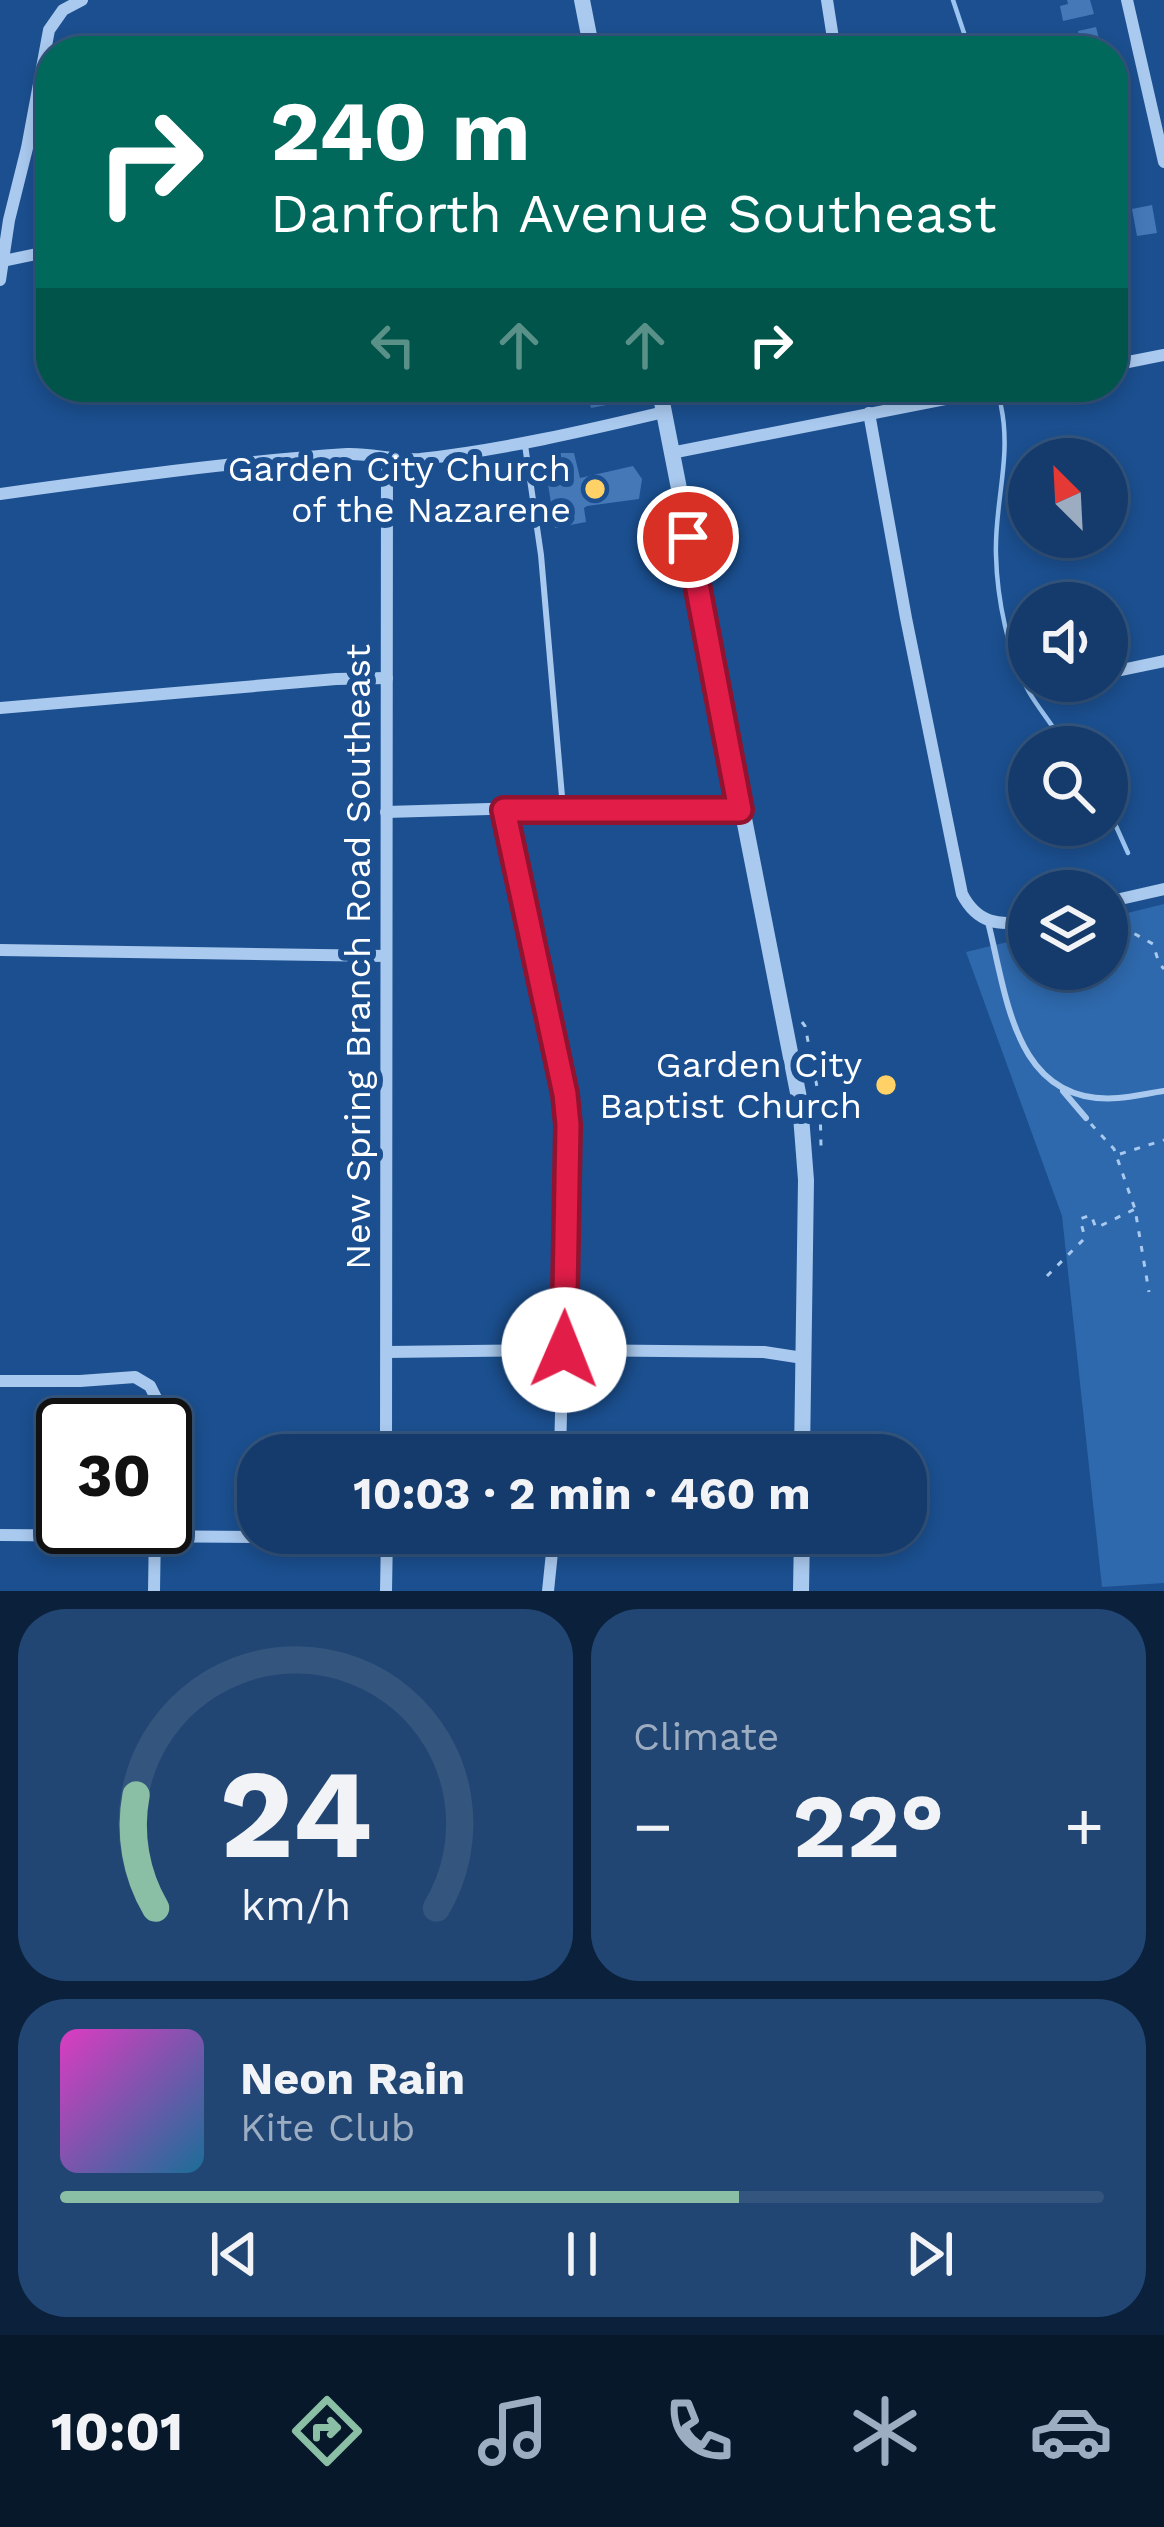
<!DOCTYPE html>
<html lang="en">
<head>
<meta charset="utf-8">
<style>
	body { margin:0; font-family:"Work Sans",sans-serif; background:#214673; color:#f1f3f6; height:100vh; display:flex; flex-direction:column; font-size:45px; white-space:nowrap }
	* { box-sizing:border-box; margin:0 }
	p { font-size:39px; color:#9dadc1 }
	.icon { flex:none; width:66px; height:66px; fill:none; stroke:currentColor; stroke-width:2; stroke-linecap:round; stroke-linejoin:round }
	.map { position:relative; height:1591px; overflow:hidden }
	.side { display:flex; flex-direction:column; gap:18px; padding:18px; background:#0b203b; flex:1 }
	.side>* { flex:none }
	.hud { position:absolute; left:36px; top:36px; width:1092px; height:366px; border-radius:48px; box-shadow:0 6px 18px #0003,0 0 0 3px #33557e; background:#00695c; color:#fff; overflow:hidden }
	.needle { width:78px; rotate:336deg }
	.fabs { position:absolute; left:1008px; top:438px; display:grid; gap:24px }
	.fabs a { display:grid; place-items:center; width:120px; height:120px; border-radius:50%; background:#143b6b; box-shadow:0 6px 18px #0003,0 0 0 3px #33557e; font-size:60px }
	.speed { position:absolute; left:36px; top:1398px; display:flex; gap:24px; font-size:60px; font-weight:700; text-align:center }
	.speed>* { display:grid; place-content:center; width:156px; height:156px; border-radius:50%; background:#143b6b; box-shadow:0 6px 18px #0003,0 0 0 3px #33557e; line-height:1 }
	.speed .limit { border:6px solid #111; border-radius:18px; background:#fff; color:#111 }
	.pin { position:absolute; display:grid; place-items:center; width:102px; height:102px; color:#fff; margin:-51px; border:6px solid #fff; border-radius:50%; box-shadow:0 3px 12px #0007 }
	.me { position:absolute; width:132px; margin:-66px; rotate:1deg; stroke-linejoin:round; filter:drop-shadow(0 0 9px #0008) }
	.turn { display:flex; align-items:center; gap:42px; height:252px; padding:0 36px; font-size:54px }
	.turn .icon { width:156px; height:156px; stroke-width:2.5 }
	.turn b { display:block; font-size:84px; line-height:102px }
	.lanes { display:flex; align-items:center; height:114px; padding:0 36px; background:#0003; justify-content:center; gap:60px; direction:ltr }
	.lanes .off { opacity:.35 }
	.big { font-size:90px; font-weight:700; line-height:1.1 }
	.side .widget { flex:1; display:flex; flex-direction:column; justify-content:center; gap:18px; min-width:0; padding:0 42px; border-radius:48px; background:#214673 }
	.side .dial { align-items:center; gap:0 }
	.dial svg { height:312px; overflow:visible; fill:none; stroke:#33557e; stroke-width:7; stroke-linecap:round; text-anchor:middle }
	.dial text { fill:#f1f3f6; stroke:none }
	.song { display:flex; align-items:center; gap:36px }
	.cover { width:144px; height:144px; border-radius:18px; background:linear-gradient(135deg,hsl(310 70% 55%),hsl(200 70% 35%)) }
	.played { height:12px; border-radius:6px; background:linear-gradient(90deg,#8abfa5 65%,#33557e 65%) }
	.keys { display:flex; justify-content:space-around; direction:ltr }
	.heat { display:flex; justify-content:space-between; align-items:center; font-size:66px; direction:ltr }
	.side .tiles { flex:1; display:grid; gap:18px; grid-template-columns:1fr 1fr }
	.widget:last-child { grid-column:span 2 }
	.trip { position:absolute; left:237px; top:1434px; width:690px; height:120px; border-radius:48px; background:#143b6b; box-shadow:0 6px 18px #0003,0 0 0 3px #33557e; font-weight:700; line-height:120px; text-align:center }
	.tab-bar { display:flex; height:192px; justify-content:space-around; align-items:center; background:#08182b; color:#9dadc1 }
	.tab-bar .icon { width:84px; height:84px }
	.tab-bar .on { color:#8abfa5 }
	.tab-bar b { font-size:54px; color:#f1f3f6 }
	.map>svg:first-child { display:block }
</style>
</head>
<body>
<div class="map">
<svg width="1164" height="1591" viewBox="0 0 1164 1591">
	<rect width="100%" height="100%" fill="#1b4f8f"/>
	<!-- green -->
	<polygon fill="#2e69ad" points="1164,904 1164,1583 1102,1587 1062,1216 966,952 1029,937 1029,969 1107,969 1107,918"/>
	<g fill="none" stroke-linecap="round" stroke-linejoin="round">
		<!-- stream -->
		<g stroke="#9cc4f0" stroke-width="4.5">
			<polyline points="953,0 970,51"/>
			<path d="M1001 406C1012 457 994 505 996 555 997 599 1008 654 1029 692 1040 711 1055 727 1065 747"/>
			<polyline points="1107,806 1128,853"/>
		</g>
	</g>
	<!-- building -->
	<g fill="#4478b7">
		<polygon points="1067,0 1090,0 1094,14 1063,21 1060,6 1068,4"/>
		<polygon points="1096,27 1102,51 1083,51 1078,31"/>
		<polygon points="1124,160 1131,186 1113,190 1113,163"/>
		<polygon points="1152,205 1157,233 1137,236 1132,209"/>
		<polygon points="586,387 619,387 622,402 591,408"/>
		<polygon points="561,453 574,453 580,478 633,466 642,479 639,499 587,506 584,508 586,522 555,528 544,459"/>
	</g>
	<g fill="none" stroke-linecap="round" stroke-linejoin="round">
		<!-- path -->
		<g stroke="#a9c9ee" stroke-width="3" stroke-dasharray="6 9" stroke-linecap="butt">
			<polyline points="1107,925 1117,924 1153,944 1159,963 1164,969"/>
			<polyline points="802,1022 805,1026 820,1102 821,1147"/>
			<polyline points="1091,1124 1114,1149 1135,1209 1149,1292"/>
			<polyline points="1120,1154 1164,1140"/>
			<polyline points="1047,1276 1085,1238 1080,1219 1091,1215 1096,1228 1135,1209"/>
		</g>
		<!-- service -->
		<g stroke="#a9c9ee" stroke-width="6">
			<polyline points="525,445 541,555 563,808"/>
			<path d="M988 922C1007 996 1014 1106 1118 1098 1133 1097 1149 1093 1164 1091"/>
			<polyline points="1063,1091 1086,1118"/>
		</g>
		<!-- minor -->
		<g stroke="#a9c9ee" stroke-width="12">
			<polyline points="827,0 835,51"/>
			<polyline points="1127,0 1164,162"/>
			<polyline points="3,261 51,251"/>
			<polyline points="0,280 9,220 27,148 49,30 63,10 82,0"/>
			<polyline points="1113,365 1164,355"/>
			<polyline points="897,387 900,407"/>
			<path d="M869 413 906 618 962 894C977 923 999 927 1029 920"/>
			<polyline points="671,453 1006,387"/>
			<path d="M0 494C115 478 231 462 347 454 372 453 395 461 420 459 502 450 584 431 664 412"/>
			<polyline points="1107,673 1164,661"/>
			<polyline points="1039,686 1066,681"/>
			<polyline points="0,708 336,679 387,678"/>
			<polyline points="504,810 565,1094 568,1125 560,1455"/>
			<polyline points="386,812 489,809 740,810"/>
			<polyline points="1107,902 1164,889"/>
			<polyline points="0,950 386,956"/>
			<polyline points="387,1352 564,1350 764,1352 803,1358"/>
			<polyline points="0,1381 80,1381 135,1377 150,1386 156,1398 156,1425"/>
			<polyline points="386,1455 387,459"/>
			<polyline points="0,1535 387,1538"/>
			<polyline points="154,1591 155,1528"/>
			<polyline points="386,1591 387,1534"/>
			<polyline points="548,1591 554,1533"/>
		</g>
		<!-- tertiary -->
		<g stroke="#a9c9ee" stroke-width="16">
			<polyline points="582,0 592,51"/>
			<polyline points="659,387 800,1103 806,1180 802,1455"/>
			<polyline points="801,1591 802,1533"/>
		</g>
	</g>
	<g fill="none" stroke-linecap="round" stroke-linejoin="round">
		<!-- route casing -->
		<g stroke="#92132f" stroke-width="30">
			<polyline id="route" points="564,1350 568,1125 565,1094 504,810 740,810 688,537"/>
		</g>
		<!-- route -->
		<use href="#route" stroke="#e11d48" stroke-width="21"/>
	</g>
	<!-- markers -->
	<g fill="#ffd166" stroke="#1b4f8f" stroke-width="4.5">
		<circle cx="595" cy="489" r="12"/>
		<circle cx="886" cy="1085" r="12"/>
	</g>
	<g text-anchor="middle" stroke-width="12" stroke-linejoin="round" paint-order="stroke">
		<!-- poi labels -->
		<g font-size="36" fill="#fff" stroke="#1b4f8f" text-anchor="end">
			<text x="571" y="481">Garden City Church<tspan x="571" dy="41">of the Nazarene</tspan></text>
			<text x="862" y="1077">Garden City<tspan x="862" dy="41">Baptist Church</tspan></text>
		</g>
		<!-- street labels -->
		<g font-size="36" fill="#fff" stroke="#1b4f8f">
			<text transform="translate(357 957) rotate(-90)" y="13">New Spring Branch Road Southeast</text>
		</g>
	</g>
</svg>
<div class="fabs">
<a><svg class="needle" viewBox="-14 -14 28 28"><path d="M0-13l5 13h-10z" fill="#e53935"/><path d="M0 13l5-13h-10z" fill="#9dadc1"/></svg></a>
<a><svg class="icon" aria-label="sound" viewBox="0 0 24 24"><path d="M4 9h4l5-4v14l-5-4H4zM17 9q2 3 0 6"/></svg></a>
<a><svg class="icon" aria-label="search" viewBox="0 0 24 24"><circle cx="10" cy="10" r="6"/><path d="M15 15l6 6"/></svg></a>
<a><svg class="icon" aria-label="layers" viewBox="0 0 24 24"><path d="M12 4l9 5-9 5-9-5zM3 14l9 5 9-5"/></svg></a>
</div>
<div class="speed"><div class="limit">30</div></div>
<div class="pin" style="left:688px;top:537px;background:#d93025"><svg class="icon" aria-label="arrive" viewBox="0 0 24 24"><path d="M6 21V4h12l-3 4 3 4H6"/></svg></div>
<svg class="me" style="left:564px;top:1350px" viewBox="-20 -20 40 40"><circle r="19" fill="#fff"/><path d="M0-13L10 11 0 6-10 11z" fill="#e11d48"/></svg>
<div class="trip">10:03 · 2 min · 460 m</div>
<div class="hud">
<div class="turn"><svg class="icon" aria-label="right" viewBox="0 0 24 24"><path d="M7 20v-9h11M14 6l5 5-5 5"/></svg><div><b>240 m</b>Danforth Avenue Southeast</div></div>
<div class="lanes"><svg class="icon off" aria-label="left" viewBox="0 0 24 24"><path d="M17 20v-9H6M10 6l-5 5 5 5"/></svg><svg class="icon off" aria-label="ahead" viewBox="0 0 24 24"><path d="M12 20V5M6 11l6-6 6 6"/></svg><svg class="icon off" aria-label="ahead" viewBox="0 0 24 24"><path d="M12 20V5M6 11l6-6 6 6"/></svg><svg class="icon" aria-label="right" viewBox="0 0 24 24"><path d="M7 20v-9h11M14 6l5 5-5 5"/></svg></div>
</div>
</div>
<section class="side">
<div class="tiles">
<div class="widget dial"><svg viewBox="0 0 100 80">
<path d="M14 69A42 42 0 1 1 86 69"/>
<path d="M14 69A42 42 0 0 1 9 40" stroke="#8abfa5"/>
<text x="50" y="56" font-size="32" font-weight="700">24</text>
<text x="50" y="72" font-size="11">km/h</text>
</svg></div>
<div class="widget"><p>Climate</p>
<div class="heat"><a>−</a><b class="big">22°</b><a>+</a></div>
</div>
<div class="widget">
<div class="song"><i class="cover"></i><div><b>Neon Rain</b><p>Kite Club</p></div></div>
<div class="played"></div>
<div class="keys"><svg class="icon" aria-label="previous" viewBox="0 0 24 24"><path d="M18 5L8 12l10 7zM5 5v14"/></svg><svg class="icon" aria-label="pause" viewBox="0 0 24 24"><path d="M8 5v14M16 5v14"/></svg><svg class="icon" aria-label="next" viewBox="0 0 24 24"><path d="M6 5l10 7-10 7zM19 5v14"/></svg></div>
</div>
</div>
</section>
<nav class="tab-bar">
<b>10:01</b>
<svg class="icon on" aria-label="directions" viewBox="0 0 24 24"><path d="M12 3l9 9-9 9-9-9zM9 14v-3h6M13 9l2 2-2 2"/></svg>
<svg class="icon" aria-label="music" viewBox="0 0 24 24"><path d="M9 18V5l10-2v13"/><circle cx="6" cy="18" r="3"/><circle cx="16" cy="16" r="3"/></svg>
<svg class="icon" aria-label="phone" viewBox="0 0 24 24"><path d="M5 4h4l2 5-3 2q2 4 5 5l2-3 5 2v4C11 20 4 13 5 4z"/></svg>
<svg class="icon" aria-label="climate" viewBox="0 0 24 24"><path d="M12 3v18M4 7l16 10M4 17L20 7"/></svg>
<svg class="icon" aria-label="car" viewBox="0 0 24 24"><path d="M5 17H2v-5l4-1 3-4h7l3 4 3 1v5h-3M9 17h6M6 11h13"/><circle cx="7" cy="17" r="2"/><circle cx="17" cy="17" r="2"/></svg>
</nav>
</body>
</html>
